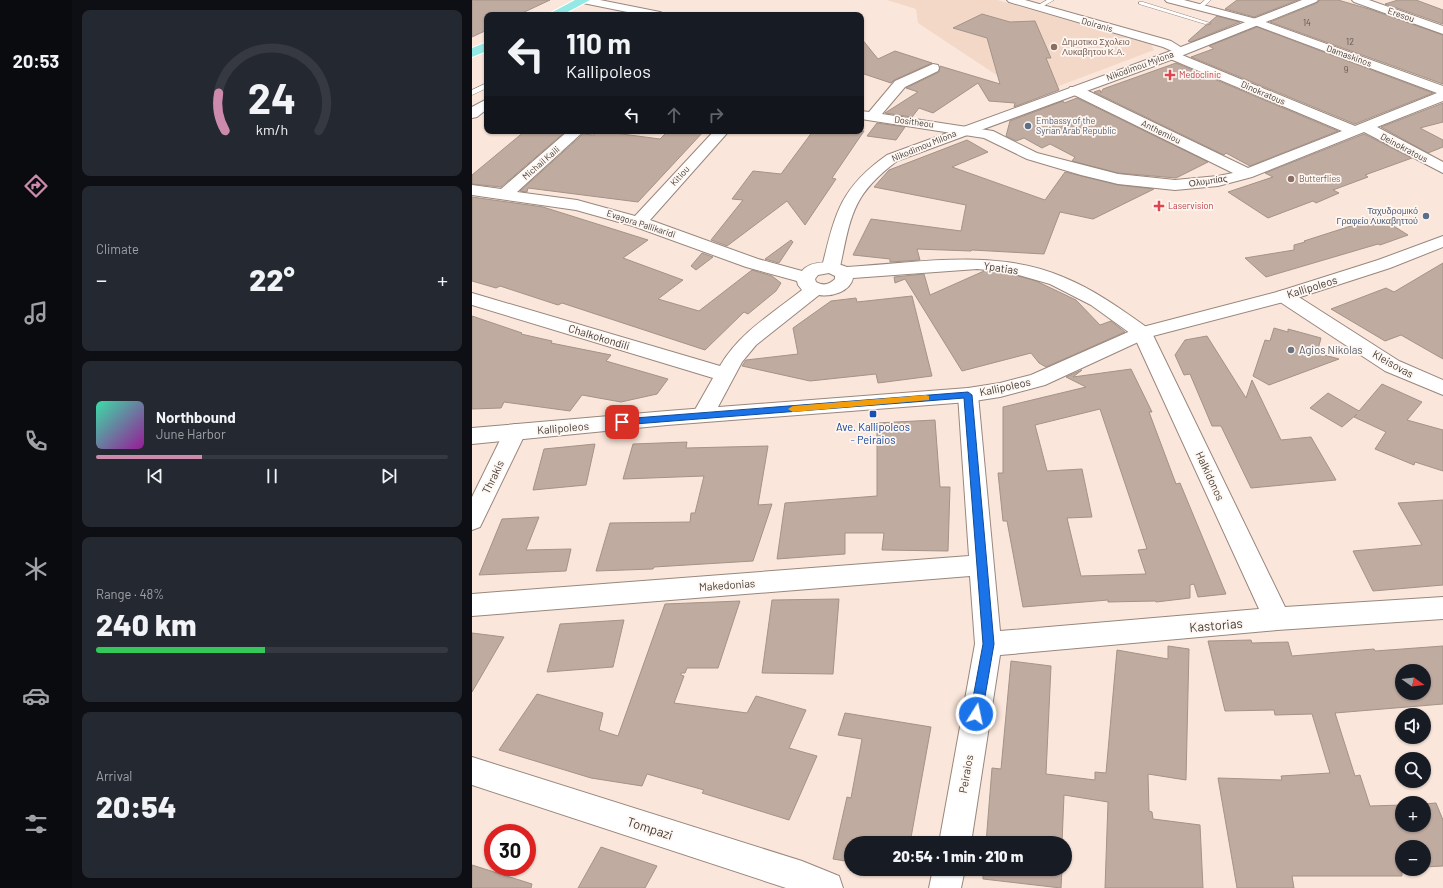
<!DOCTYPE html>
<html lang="en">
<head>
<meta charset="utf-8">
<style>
	body { margin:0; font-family:Barlow,sans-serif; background:#242831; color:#f1f3f6; height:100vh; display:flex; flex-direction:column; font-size:15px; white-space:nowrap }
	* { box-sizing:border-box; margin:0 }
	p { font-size:13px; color:#9ea1a6 }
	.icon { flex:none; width:22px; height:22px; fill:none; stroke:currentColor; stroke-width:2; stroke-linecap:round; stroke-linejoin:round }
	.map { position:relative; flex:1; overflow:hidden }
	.details { display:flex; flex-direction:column; gap:10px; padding:10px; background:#0d0f14; width:400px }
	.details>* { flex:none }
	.top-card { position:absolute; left:12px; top:12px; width:380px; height:122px; border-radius:8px; box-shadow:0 1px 3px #0004; background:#171b24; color:#f1f3f6; overflow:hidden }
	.needle { width:26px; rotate:104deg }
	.buttons { position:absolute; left:923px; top:664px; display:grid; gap:8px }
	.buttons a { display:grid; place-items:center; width:36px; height:36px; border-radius:50%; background:#171b24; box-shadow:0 1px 3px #0004; font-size:20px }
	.speed { position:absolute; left:12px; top:824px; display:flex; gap:8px; font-size:20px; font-weight:700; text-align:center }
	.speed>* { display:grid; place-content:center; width:52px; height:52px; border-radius:50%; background:#171b24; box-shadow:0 1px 3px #0004; line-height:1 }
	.speed .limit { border:6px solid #d22; background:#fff; color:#111 }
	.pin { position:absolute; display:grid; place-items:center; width:34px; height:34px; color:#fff; margin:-17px; border-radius:8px; box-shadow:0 2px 6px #0006 }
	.me { position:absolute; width:44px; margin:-22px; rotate:10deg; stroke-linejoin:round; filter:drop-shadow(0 0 3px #0008) }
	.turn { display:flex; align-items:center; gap:14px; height:84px; padding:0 16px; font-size:18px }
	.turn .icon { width:52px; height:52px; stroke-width:2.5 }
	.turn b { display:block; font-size:28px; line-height:34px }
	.lanes { display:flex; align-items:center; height:38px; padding:0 16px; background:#0003; justify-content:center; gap:20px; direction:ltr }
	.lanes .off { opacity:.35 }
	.big { font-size:30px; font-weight:800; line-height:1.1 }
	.details .tile { flex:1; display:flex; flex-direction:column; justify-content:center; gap:6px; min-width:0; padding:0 14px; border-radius:8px; background:#242831 }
	.details .dial { align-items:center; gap:0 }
	.dial svg { height:104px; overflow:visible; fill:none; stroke:#363941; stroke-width:7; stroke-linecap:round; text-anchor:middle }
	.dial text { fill:#f1f3f6; stroke:none }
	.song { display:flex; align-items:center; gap:12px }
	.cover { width:48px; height:48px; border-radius:6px; background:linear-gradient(135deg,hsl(160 70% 55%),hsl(300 70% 35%)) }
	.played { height:4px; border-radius:2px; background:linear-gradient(90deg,#cc8aac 30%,#363941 30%) }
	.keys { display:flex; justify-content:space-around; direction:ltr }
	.heat { display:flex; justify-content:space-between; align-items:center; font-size:22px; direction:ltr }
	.charge { height:6px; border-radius:3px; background:linear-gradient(90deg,#34c759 48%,#363941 0) }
	.trip { position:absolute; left:372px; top:836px; width:228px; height:40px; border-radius:20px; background:#171b24; box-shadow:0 1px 3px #0004; font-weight:800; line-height:40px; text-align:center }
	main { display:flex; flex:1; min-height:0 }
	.menu { display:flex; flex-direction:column; width:72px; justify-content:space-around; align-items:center; background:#090b0e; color:#9ea1a6 }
	.menu .icon { width:28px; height:28px }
	.menu .on { color:#cc8aac }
	.menu b { font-size:18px; color:#f1f3f6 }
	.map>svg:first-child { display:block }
</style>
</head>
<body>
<main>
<nav class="menu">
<b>20:53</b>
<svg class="icon on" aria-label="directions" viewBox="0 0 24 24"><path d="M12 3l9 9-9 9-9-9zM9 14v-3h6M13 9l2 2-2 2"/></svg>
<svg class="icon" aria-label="music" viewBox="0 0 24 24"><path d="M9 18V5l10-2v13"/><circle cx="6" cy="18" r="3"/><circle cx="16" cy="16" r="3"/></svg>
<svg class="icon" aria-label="phone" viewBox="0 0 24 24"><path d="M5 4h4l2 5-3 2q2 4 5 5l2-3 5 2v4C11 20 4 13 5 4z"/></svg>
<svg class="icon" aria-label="climate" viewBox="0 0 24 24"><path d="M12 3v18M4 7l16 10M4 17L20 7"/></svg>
<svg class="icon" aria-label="car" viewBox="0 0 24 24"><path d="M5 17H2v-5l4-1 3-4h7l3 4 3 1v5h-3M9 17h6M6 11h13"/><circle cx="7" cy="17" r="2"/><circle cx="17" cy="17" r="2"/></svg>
<svg class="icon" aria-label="filters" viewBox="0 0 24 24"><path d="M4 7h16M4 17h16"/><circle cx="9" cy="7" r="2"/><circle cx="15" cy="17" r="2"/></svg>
</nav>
<section class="details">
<div class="tile dial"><svg viewBox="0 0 100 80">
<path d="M14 69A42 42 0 1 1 86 69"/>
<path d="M14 69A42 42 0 0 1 9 40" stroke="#cc8aac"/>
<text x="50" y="56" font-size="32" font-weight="700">24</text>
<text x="50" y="72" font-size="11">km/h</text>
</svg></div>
<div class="tile"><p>Climate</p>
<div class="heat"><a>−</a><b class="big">22°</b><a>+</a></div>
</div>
<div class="tile">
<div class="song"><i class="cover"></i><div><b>Northbound</b><p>June Harbor</p></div></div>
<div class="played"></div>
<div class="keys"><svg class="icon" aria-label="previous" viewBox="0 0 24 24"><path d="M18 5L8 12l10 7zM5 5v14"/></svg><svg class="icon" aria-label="pause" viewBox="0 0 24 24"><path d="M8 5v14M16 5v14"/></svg><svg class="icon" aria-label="next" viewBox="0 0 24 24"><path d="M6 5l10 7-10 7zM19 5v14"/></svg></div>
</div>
<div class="tile"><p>Range · 48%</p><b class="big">240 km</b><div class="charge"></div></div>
<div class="tile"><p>Arrival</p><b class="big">20:54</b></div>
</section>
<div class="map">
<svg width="971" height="888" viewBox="0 0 971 888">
	<rect width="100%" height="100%" fill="#fae6da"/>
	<!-- built -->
	<polygon fill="#f3d7c7" points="415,0 525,0 679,44 682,50 571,92 532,80 446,23 444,9"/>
	<!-- building -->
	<g fill="#bfaba0" stroke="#a59388" fill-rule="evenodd">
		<polygon points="0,0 78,0 46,15 15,15 15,30 0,37"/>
		<polygon points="765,0 826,0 782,17 753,9"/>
		<polygon points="848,0 866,0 897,9 971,35 971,84 798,22 845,3"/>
		<polygon points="926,0 944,0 971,10 971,24 913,4"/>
		<polygon points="510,14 538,22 563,21 579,58 574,58 587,90 542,107 543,103 517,101 506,83 461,113 447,108 440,117 413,113 446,92 434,88 467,72 468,66 528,84 515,38 481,28"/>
		<polygon points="745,16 768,22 719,42 716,41 734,25 739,24 738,22"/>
		<polygon points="785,27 961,93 883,124 719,57 741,49 741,48 737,46"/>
		<polygon points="389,38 406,59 423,51 460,63 422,80 419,83 389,73"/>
		<polygon points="704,63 866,131 778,166 754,153 752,155 622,92 628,90 629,93 631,89"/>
		<polygon points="605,98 736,162 704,178 646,173 600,161 603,157 578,144 570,148 552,138 544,141 534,136 538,121 591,101 592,103"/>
		<polygon points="971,103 971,122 948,128 971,140 971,147 956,153 909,127"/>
		<polygon points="405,123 433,127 424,140 395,136"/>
		<polygon points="53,131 93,132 29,187 0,184 0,175"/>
		<polygon points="127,131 188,139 196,131 232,131 166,202 56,188 55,192 48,191 111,134 121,135"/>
		<polygon points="341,131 392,131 360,178 364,179 333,225 315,201 255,246 239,240 271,200 260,199 281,171 309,174"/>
		<polygon points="892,134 940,158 893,175 896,177 861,190 867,193 844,203 841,201 796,218 756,192 801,177 793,173"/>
		<polygon points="495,140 516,152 480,167 573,200 593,172 646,185 682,189 621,219 588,212 572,254 500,250 499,251 445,249 448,260 418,262 418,259 381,255 399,219 489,231 494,205 402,187 417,170"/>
		<polygon points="0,197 71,207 176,240 151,258 211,280 186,299 227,311 280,270 300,276 309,283 304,291 276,314 272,312 233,350 90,303 86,305 28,286 24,288 0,281"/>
		<polygon points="907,217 936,235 908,245 906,244 794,277 773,258 822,250 822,245 833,242 832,241"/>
		<polygon points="319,240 321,242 307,263 293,259"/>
		<polygon points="230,253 241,257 224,270 219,266"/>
		<polygon points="971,263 971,359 929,335 913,341 859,309 914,288 922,292"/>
		<polygon points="512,271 536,273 564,281 604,300 628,325 639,321 653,332 574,367 567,363 559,353 490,371 433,279 423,283 422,277 452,274 458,295"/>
		<polygon points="440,296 460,376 406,383 404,374 338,381 270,366 274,360 326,354 321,328 359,301 384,298 385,302"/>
		<polygon points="0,316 50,333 49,334 80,341 79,343 139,355 134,361 196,379 185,394 149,402 110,395 98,411 32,402 29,408 0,409"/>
		<polygon points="802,328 816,332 816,329 849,338 845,353 867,359 797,385 781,376 793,340 798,341"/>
		<polygon points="735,336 774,398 780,380 809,440 839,437 864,480 779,488 749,426 740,426 718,374 712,375 703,355 713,340"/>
		<path d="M659 369 680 412H677L704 484 708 483 754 594 726 597 722 584 718 585V598L684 602 683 601 636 602V600L551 607 535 521H531L526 473H531V407L614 387 594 377 610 370 601 377ZM628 409 675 549 666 550 674 574 609 576 595 518 620 517 610 469 575 471 563 425Z"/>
		<polygon points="910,384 950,402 935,420 971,430 971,471 943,462 942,465 903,449 914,432 882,417 885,414 870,427 838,408 856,393 887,411"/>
		<polygon points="463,420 468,487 478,487 476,551 410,550 412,533 373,533 373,554 305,559 313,503 405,496 405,423"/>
		<polygon points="215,442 214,448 296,446 286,505 300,504 281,561 182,567 181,569 124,571 138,523 218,522 219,513 223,513 232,476 151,479 161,444"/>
		<polygon points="123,444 114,485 61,490 72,449"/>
		<polygon points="971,500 971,585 901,591 881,551 950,545 926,503"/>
		<polygon points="67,517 54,550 99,549 94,571 7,575 30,519"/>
		<polygon points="367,599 361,674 290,673 300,600"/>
		<polygon points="268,601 246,668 215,668 213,673 209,673 209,675 212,676 202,703 275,713 284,696 334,710 317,748 345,756 317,820 230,793 232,790 175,774 170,786 119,778 27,750 65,694 131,713 127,730 146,736 193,604"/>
		<polygon points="152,620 141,667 75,672 88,624"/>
		<polygon points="0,633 32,637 0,692"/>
		<path d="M779 640 780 643 816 642 820 656 902 649 903 651 971 646V704L863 713 883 776 888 775 898 806 930 805V825H952V804L964 803 971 820V866L952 867V847H930V876H820L822 888H765L746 778 810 780 809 776 858 773 840 714 803 715 802 710 753 711 736 641ZM930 671H952V693H930Z"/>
		<polygon points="696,646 717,649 714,780 676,774 677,811 680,812 681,819 728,825 731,888 633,888 636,802 592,795 590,843 514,843 520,768 529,769 539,661 579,666 574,774 623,780 623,772 634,773 645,650 696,659"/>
		<polygon points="373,713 459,727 438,843 379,843 379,862 361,859 375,797 379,798 390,739 366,735"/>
		<polygon points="129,847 185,866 173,888 106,888"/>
		<polygon points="0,865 60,884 59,888 0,888"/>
		<polygon points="511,869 590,869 589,888 511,879"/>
	</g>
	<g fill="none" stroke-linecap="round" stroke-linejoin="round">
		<!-- service casing -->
		<g stroke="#99867c" stroke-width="1">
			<g id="service">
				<polygon points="575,0 582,0 568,8 563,7"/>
				<polygon points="733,0 739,0 730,8 726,8 726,6"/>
				<polygon points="667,2 671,2 738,23 733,24 667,4"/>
				<polygon points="86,11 99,15 86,13"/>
				<polygon points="15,83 15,88 0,95 0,90"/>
			</g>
		</g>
		<!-- minor casing -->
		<g stroke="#99867c" stroke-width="2">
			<g id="minor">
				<polygon points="105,0 128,0 188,12 194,15 170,15 111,3"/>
				<polygon points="535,0 553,0 699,41 715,51 710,55 883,126 965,93 780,24 695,2 693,0 712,0 788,20 971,86 971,101 905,127 971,162 971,173 892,132 780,177 746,186 703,190 646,184 609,175 555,159 512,138 389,119 389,111 397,112 423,81 461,64 466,65 467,68 466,71 433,87 410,114 521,131 565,153 646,174 703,180 746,176 761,173 598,93 596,90 598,87 608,87 776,168 870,131 696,58 694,55 700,51 691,47 537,2"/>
				<polygon points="880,0 897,0 971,26 971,34 882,2"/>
				<polygon points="15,99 15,109 5,117 0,118 0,107"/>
				<path d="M96 131H112L45 192 105 200 163 216 242 131H257L178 220 286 259 330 271C340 259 362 262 375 267 445 263 524 248 591 277 623 290 649 309 677 329L680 333 813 607 971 597V619L805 630 528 655 499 843H467L503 644 498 576 0 616V594L497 556 486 395 489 390 496 388 503 390 506 395 528 631 787 609 662 336 619 305 578 284 536 272 505 269 381 278C378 292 359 297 347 295L284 345 270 362 239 420 231 422 223 420 220 415 241 378 0 305V293L248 366C267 333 301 313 330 290L326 285 325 281 274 267 161 226 104 210 0 195V185L29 189ZM357 273 363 276V279C357 285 351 286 344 282L343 279 346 275Z"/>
				<polygon points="812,290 819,292 927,361 971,380 971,395 913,371 805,300 803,296 805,292"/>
				<polygon points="43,424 51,427 54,432 8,527 0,530 0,497 32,432 35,427"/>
				<polygon points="0,757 330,861 367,876 371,888 314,888 0,785"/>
				<polygon points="461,869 493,869 489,888 457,888"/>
			</g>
		</g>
		<!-- tertiary casing -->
		<g stroke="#99867c" stroke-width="2">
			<path id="tertiary" d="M830 0H846L844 2 704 58 425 161C380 195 379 215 368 267L365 271 359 272 353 271 350 267C363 214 368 188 415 155L696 52Z"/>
		</g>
		<!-- secondary casing -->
		<g stroke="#99867c" stroke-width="2">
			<polygon id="secondary" points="971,236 971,247 918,268 819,300 677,337 573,385 528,397 496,402 195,425 0,444 0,428 195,411 496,388 528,383 559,375 663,329 805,292 906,260"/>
		</g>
		<!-- primary casing -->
		<g stroke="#fff" stroke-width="2">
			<g id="primary">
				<polygon points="103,0 118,0 90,15 75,15"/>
				<polygon points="15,42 15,51 0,57 0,48"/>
			</g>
		</g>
		<!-- service -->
		<use href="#service" fill="#fff" fill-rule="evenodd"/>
		<!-- minor -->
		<use href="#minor" fill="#fff" fill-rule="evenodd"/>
		<!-- tertiary -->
		<use href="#tertiary" fill="#fff" fill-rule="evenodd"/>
		<!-- secondary -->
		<use href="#secondary" fill="#fff" fill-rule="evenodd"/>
		<!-- primary -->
		<use href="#primary" fill="#95e9e4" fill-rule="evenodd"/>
	</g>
	<!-- route -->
	<polygon fill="#1a73e8" stroke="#114b97" points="496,392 500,395 522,644 510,714 509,718 504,720 500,718 498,714 511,644 492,398 150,425 145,422 150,419"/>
	<!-- slow -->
	<polygon fill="#f59e0b" points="454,395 457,396 457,400 321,412 316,409 321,406"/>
	<!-- markers -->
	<g fill="#8d6e63" stroke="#fef6f1" stroke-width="1.5">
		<circle cx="582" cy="47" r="4"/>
		<circle cx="819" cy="179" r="4"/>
	</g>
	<g fill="#e0444e" stroke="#fef6f1" stroke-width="1.5">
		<path d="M696 69h4v4h4v4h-4v4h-4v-4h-4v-4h4z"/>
		<path d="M685 200h4v4h4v4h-4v4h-4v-4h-4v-4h4z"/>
	</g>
	<g fill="#5c6f8a" stroke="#fef6f1" stroke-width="1.5">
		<circle cx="556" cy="126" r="4"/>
		<circle cx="954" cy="216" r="4"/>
	</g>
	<circle fill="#6b7280" stroke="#fef6f1" stroke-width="1.5" cx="819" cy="350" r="4"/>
	<rect fill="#1a4fb4" stroke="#fef6f1" stroke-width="1.5" x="397" y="410" width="8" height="8" rx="2"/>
	<g text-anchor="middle" stroke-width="3.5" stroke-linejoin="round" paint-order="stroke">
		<!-- far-street labels -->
		<g font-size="9" fill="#433b36" stroke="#fef6f1">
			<text transform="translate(929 15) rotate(19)" y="3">Eresou</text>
			<text transform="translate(625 25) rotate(16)" y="3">Doiranis</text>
			<text transform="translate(877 56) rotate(20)" y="3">Damaskinos</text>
			<text transform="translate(668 66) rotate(-20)" y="3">Nikodimou Mylona</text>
			<text transform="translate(791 93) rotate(23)" y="3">Dinokratous</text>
			<text transform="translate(442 122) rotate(8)" y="3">Dositheou</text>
			<text transform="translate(689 132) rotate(26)" y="3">Anthemiou</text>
			<text transform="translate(452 146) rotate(-22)" y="3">Nikodimou Milona</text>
			<text transform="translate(932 148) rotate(28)" y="3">Deinokratous</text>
			<text transform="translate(69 163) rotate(-41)" y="3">Michail Kaili</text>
			<text transform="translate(208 176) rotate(-48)" y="3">Kitiou</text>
			<text transform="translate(736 181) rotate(-8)" y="3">Ολυμπίας</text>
			<text transform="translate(169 224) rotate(18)" y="3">Evagora Pallikaridi</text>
		</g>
		<!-- number labels -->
		<g font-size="9" fill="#625750">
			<text x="835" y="26">14</text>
			<text x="878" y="45">12</text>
			<text x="874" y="73">9</text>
		</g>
		<!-- far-education labels -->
		<g font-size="9" fill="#785e54" stroke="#fef6f1" text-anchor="start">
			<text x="590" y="45">Δημοτικο Σχολειο<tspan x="590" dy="10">Λυκαβητου Κ.Α.</tspan></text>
			<text x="827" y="182">Butterflies</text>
		</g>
		<!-- far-health labels -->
		<g font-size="9" fill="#be3a42" stroke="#fef6f1" text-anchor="start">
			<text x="707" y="78">Medoclinic</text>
			<text x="696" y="209">Laservision</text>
		</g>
		<!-- far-service labels -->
		<g font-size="9" fill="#4e5e75" stroke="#fef6f1" text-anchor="start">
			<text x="564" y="124">Embassy of the<tspan x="564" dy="10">Syrian Arab Republic</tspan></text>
			<text x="946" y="214" text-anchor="end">Ταχυδρομικό<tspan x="946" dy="10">Γραφείο Λυκαβηττού</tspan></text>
		</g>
		<!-- street labels -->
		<g font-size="11" fill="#433b36" stroke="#fef6f1">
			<text transform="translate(529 268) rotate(8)" y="4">Ypatias</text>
			<text transform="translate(840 287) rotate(-17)" y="4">Kallipoleos</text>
			<text transform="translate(127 337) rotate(17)" y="4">Chalkokondili</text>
			<text transform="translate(921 364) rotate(29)" y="4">Kleisovas</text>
			<text transform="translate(533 387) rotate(-12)" y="4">Kallipoleos</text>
			<text transform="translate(91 428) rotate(-5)" y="4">Kallipoleos</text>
			<text transform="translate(738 476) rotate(65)" y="4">Halkidonos</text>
			<text transform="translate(21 477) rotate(-64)" y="4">Thrakis</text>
			<text transform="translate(255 585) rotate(-4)" y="4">Makedonias</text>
			<text transform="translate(494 774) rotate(-80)" y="4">Peiraios</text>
		</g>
		<!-- worship labels -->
		<g font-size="11" fill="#5b616d" stroke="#fef6f1" text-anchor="start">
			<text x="827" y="354">Agios Nikolas</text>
		</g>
		<!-- transit labels -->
		<g font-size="11" fill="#164399" stroke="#fef6f1">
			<text x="401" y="431">Ave. Kallipoleos<tspan x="401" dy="13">- Peiraios</tspan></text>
		</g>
		<!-- near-street labels -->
		<g font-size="13" fill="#433b36" stroke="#fef6f1">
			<text transform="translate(744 625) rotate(-5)" y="5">Kastorias</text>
			<text transform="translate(178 828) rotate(18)" y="5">Tompazi</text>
		</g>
	</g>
</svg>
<div class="buttons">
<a><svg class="needle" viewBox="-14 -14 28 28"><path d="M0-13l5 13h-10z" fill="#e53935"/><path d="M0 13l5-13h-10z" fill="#9ea1a6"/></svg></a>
<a><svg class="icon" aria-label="sound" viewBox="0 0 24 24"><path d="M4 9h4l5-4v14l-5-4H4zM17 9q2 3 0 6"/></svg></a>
<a><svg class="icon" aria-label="search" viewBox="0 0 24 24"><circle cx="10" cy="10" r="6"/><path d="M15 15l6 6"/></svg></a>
<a>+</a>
<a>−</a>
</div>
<div class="speed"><div class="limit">30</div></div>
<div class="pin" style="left:150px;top:422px;background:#d93025"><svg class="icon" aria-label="arrive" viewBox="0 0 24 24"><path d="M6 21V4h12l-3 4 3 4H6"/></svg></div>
<svg class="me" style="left:504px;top:714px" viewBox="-20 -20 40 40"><circle r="17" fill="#1a73e8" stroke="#fff" stroke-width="3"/><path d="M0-11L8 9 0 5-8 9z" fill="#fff"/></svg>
<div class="trip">20:54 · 1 min · 210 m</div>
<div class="top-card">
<div class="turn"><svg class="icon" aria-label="left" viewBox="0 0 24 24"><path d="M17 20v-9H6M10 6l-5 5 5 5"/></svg><div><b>110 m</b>Kallipoleos</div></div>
<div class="lanes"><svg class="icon" aria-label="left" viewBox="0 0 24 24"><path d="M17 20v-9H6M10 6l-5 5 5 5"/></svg><svg class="icon off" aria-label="ahead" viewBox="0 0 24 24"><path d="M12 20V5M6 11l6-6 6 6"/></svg><svg class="icon off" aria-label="right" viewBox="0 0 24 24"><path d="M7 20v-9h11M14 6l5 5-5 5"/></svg></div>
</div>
</div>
</main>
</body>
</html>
